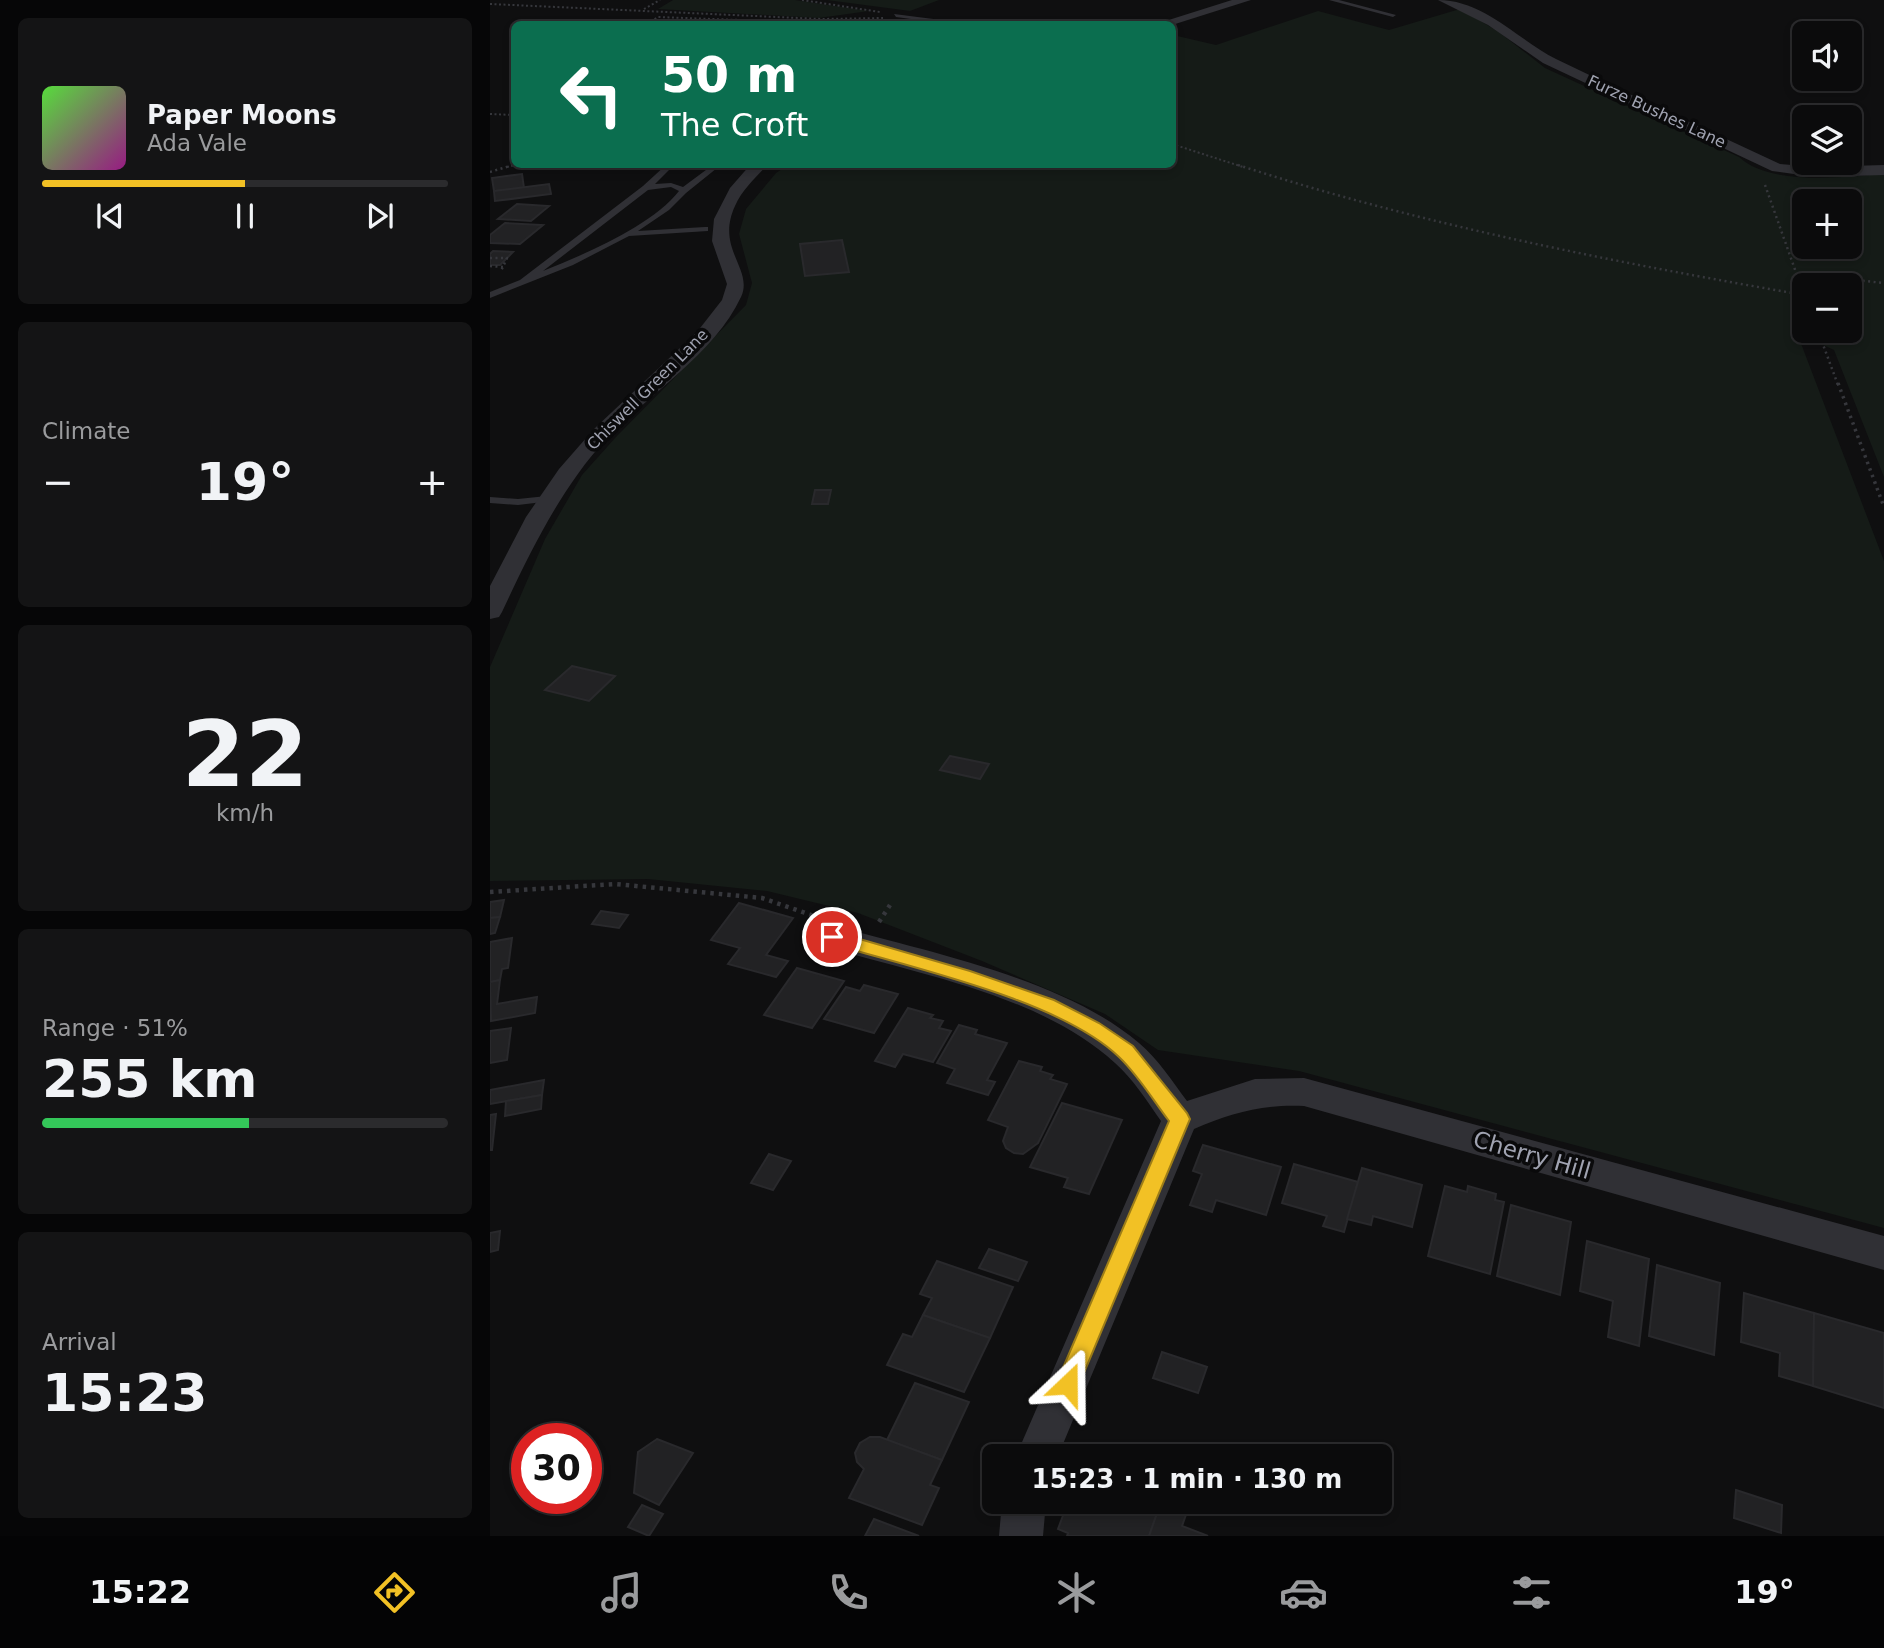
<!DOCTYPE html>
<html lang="en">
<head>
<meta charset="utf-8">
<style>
	body { margin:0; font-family:"DejaVu Sans",sans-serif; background:#141415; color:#f1f3f6; height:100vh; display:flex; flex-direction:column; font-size:26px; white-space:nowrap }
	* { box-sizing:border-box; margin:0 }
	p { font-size:23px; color:#9a9b9d }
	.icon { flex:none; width:38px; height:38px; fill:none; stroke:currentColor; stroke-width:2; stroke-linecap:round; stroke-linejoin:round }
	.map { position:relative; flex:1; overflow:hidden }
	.sheet { display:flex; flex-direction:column; gap:18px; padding:18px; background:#060607; width:490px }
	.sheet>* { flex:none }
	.guide { position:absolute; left:21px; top:21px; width:665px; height:147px; border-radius:10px; box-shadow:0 4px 10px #0003,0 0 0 2px #2b2b2d; background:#0b6e4f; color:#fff; overflow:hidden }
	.tools { position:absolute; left:1302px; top:21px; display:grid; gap:14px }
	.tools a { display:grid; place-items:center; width:70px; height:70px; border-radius:10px; background:#0b0b0c; box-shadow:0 4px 10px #0003,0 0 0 2px #2b2b2d; font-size:35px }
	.speed { position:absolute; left:21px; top:1423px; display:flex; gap:14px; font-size:35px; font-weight:700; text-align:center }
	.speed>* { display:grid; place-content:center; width:91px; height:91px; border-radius:50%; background:#0b0b0c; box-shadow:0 4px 10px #0003,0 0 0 2px #2b2b2d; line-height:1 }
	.speed .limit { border:10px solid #d22; background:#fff; color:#111 }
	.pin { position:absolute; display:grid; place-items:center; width:60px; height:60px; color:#fff; margin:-30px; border:4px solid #fff; border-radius:50%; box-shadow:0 2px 7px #0007 }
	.me { position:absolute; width:77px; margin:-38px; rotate:23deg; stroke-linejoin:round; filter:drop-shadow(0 0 5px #0008) }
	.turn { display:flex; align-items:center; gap:24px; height:147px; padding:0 35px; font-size:32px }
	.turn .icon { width:91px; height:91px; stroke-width:2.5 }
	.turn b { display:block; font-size:49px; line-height:60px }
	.big { font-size:52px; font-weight:700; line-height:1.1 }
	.sheet .card { flex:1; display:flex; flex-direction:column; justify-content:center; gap:10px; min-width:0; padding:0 24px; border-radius:10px; background:#141415 }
	.sheet .dial { align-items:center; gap:0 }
	.dial b { font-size:91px; line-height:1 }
	.song { display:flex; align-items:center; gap:21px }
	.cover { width:84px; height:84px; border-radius:10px; background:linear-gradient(135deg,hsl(110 70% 55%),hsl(310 70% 35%)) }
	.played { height:7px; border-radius:4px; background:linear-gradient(90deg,#f2c125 50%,#2b2b2d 50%) }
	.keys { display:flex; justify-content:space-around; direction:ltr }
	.heat { display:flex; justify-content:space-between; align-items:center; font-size:38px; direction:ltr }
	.charge { height:10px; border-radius:5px; background:linear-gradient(90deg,#34c759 51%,#2b2b2d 0) }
	.trip { position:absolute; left:492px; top:1444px; width:410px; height:70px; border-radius:10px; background:#0b0b0c; box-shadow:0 4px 10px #0003,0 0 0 2px #2b2b2d; font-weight:700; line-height:70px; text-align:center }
	.tabs { display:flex; height:112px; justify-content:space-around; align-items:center; background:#040405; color:#9a9b9d }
	.tabs .icon { width:49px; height:49px }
	.tabs .selected { color:#f2c125 }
	.tabs b { font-size:32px; color:#f1f3f6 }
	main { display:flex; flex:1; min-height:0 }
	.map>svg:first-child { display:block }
</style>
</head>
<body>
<main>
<section class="sheet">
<div class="card">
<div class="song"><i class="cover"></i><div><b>Paper Moons</b><p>Ada Vale</p></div></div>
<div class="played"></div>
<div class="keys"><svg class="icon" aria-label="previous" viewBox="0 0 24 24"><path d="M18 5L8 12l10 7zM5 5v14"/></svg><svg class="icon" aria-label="pause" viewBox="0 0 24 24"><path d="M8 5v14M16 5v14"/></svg><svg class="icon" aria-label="next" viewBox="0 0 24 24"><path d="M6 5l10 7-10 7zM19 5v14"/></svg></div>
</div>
<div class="card"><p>Climate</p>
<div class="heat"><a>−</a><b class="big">19°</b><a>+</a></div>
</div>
<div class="card dial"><b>22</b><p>km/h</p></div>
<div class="card"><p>Range · 51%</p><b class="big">255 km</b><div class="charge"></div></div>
<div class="card"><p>Arrival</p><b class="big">15:23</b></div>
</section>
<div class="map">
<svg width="1394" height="1536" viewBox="0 0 1394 1536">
	<rect width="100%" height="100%" fill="#0f0f10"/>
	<!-- green -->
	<g fill="#151b17" fill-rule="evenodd">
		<polygon points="183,0 305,0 379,11 329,18 168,9"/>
		<polygon points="337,0 449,0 420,11"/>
		<path d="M970 9 1009 32 1055 68 1249 157C1279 186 1355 177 1394 174V477L1344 350 1307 333 1394 561V1228L809 1071 668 1050 615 1014 492 961 368 913 277 891 158 879 0 881V667L55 539 92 475 126 437 256 305 262 283 249 234 256 209 286 173 298 165 682 164 683 35 726 45 828 11 899 30ZM1314 201H1360V247H1314ZM1314 285H1360V331H1314Z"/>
	</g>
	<!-- building -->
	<g fill="#222224" stroke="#29292c" stroke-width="2">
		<polygon points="32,174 34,188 4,191 2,178"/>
		<polygon points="59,184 61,194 5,201 4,191"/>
		<polygon points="27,204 59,206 41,221 8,219"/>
		<polygon points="15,223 53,225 30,244 0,243 0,235"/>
		<polygon points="352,240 359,272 315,276 310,244"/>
		<polygon points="3,251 23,252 10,265 0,265 0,254"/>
		<polygon points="325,490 341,490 338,504 322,504"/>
		<polygon points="82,666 125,676 99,701 55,690"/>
		<polygon points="460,756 499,764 490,779 450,770"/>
		<polygon points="14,900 10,917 0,918 0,902"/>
		<polygon points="249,903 303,918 276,955 298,961 286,977 238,964 250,948 221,940"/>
		<polygon points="111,911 138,915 129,928 102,924"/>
		<polygon points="10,917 5,933 0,934 0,918"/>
		<polygon points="22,938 18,968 12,969 10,980 0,982 0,942"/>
		<polygon points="307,968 354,981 322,1028 274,1015"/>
		<polygon points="10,980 7,1004 47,997 45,1013 1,1021 0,982"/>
		<polygon points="374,985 408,994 384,1033 334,1019 356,987 370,991"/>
		<polygon points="418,1008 443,1015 440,1018 453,1021 449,1028 461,1031 443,1062 413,1054 405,1067 385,1061"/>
		<polygon points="469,1025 487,1030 485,1034 517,1043 497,1080 505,1082 498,1095 457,1083 465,1069 447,1063"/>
		<polygon points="21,1028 17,1060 0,1063 0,1031"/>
		<polygon points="529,1061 552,1067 550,1071 563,1075 560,1079 577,1084 548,1143 533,1154 524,1153 516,1148 513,1141 518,1127 498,1120"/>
		<polygon points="54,1080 52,1095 0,1104 0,1090"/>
		<polygon points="52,1095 51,1109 15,1116 16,1101"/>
		<polygon points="572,1103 632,1120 599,1194 574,1187 578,1178 540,1167"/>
		<polygon points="6,1114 2,1150 0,1150 0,1115"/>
		<polygon points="713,1145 791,1167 776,1215 726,1200 722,1212 700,1205 712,1174 703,1171"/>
		<polygon points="279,1154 301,1161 283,1190 261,1183"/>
		<polygon points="804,1164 868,1182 854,1232 833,1226 837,1216 792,1203"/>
		<polygon points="872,1168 932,1185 922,1227 883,1216 881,1225 857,1219"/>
		<polygon points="955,1186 977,1192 978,1186 1006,1194 1005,1200 1014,1202 1000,1274 938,1256"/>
		<polygon points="1021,1205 1081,1222 1070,1295 1007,1276"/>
		<polygon points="10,1231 8,1250 0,1252 0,1233"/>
		<polygon points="1097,1241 1159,1259 1149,1346 1118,1337 1123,1301 1090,1291"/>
		<polygon points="499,1249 537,1262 528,1281 489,1268"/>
		<polygon points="447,1261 523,1287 500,1338 433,1315 442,1298 430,1294"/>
		<polygon points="1167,1265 1230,1283 1224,1355 1159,1336"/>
		<polygon points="1254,1293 1324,1313 1323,1386 1289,1376 1290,1353 1251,1342"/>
		<polygon points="1324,1313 1394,1333 1394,1408 1323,1386"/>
		<polygon points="433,1315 500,1338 474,1392 397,1365 413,1334 422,1337"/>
		<polygon points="672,1352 717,1367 708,1393 663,1378"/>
		<polygon points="425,1383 479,1402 452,1460 397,1440"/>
		<polygon points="380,1437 390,1437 452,1460 440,1485 449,1488 432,1525 359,1498 374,1469 367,1462 365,1453 370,1443"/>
		<polygon points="167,1439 203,1453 169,1505 144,1493 148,1452"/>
		<polygon points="1246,1490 1292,1505 1291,1533 1244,1518"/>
		<polygon points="578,1502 671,1502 659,1536 577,1536 578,1533 568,1529"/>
		<polygon points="671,1502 698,1509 692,1526 718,1536 659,1536"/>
		<polygon points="152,1505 173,1514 159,1536 138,1527"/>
		<polygon points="384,1519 429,1536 375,1536"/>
	</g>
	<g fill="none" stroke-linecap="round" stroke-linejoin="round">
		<!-- path-far3 -->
		<g stroke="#36373c" stroke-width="2" stroke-dasharray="2 2.5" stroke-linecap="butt">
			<polyline points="312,0 390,12"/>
			<polyline points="0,4 331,19 393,18"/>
			<polyline points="154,9 170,0"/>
			<polyline points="157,24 168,17 361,24"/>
			<polyline points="188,24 206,20"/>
			<polyline points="0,114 24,115"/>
			<polyline points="682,144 753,167"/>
			<polyline points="17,167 27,164"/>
		</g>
		<!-- path-far2 -->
		<g stroke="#36373c" stroke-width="2.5" stroke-dasharray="2 3.5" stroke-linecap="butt">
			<path d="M748 165C932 225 1123 262 1314 295"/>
			<polyline points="0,172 23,165"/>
			<polyline points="1275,185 1314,295"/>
			<polyline points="0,258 17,258 11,271"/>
			<polyline points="0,266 13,267"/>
			<polyline points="1307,274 1394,283"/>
			<polyline points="1328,331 1348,385"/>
		</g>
		<!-- path-far1 -->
		<polyline stroke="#36373c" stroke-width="3.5" stroke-dasharray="2.5 4.5" stroke-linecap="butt" points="1348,383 1394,507"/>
		<!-- path -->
		<g stroke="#36373c" stroke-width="4.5" stroke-dasharray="3.5 5" stroke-linecap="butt">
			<polyline points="0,892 125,884 272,898 324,916"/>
			<polyline points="389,922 400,905"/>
		</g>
		<!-- service -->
		<g fill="#303035" fill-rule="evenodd">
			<polygon points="839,0 849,0 906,15 903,17"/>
			<polygon points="404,14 467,22 470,24 458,24 406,17"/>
			<path d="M177 164H185L165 184 181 183 193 187 224 164H232L196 193 179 210 148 231 215 227H218V231L139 236 83 265 0 298V292L30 280 153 186ZM181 187 189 191C162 226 93 255 53 271L158 190Z"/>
			<polygon points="57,496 63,499 61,501 28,505 0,503 0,497 28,499"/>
		</g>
		<!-- minor -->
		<g fill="#303035" fill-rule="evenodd">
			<polygon points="742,0 761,0 682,25 666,24"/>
			<path d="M948 0C994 0 1028 40 1066 59 1140 95 1216 129 1290 164L1325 167 1394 165V175L1325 177 1282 171 1053 63 998 25Z"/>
			<path d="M261 164H278C266 178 253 188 245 206 225 249 264 269 251 297 225 353 158 395 116 439 70 490 41 550 12 612L9 617 0 619V586L36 517 69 469 104 429 207 332 232 300 237 284 222 241 224 219 240 188Z"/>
			<path d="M342 925C437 952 573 978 649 1043 668 1059 682 1081 697 1101L765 1079 814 1078 1394 1236V1270L814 1106C773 1104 741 1113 704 1129L568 1456H526L671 1121C657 1101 643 1079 625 1063 550 994 425 974 331 945L326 937 331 929Z"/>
			<polygon points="512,1502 556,1502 553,1536 509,1536"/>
		</g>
	</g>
	<!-- route -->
	<path fill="#f2c125" stroke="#9d7d18" stroke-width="2" d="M342 931 480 971 564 1000 609 1023 643 1046 697 1113 700 1119 586 1392 578 1395 570 1392 566 1384 679 1121C663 1100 648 1075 629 1057 569 999 417 967 336 942L333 937 336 933Z"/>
	<g text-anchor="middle" stroke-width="7" stroke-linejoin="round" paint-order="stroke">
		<!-- far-street labels -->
		<g font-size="16" fill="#a0a3b1" stroke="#0a0a0b">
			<text transform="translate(1167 111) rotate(25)" y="6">Furze Bushes Lane</text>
			<text transform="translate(157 389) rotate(-45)" y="6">Chiswell Green Lane</text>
		</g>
		<!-- near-street labels -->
		<g font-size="23" fill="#a0a3b1" stroke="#0a0a0b">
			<text transform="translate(1042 1155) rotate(16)" y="8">Cherry Hill</text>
		</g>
	</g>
</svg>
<div class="tools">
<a><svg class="icon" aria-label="sound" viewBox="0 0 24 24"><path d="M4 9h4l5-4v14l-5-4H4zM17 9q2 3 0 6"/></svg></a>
<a><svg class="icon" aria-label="layers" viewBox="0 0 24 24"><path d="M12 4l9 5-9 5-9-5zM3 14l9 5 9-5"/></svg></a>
<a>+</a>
<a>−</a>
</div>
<div class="speed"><div class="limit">30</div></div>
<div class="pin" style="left:342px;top:937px;background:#d93025"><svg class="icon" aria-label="arrive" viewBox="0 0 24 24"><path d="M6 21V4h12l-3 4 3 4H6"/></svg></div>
<svg class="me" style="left:578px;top:1384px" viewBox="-20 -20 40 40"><path d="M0-17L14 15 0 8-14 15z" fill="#f2c125" stroke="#fff" stroke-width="4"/></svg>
<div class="trip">15:23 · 1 min · 130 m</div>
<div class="guide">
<div class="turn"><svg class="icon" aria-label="left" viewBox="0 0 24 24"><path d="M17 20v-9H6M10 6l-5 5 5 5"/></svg><div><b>50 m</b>The Croft</div></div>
</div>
</div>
</main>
<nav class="tabs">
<b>15:22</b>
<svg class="icon selected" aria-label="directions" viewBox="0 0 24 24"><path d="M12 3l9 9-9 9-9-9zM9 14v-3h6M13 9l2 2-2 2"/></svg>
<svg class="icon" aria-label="music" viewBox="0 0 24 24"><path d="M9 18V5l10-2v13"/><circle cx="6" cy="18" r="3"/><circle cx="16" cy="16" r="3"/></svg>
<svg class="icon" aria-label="phone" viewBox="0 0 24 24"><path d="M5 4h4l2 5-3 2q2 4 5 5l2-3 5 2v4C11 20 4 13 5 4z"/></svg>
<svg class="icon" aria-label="climate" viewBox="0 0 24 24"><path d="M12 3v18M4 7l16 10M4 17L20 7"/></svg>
<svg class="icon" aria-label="car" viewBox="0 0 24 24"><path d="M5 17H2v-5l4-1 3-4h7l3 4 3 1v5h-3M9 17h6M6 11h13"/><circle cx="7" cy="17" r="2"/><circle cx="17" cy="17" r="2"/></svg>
<svg class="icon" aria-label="filters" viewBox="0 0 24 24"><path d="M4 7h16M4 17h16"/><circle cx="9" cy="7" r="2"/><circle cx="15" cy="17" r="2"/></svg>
<b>19°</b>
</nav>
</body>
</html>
